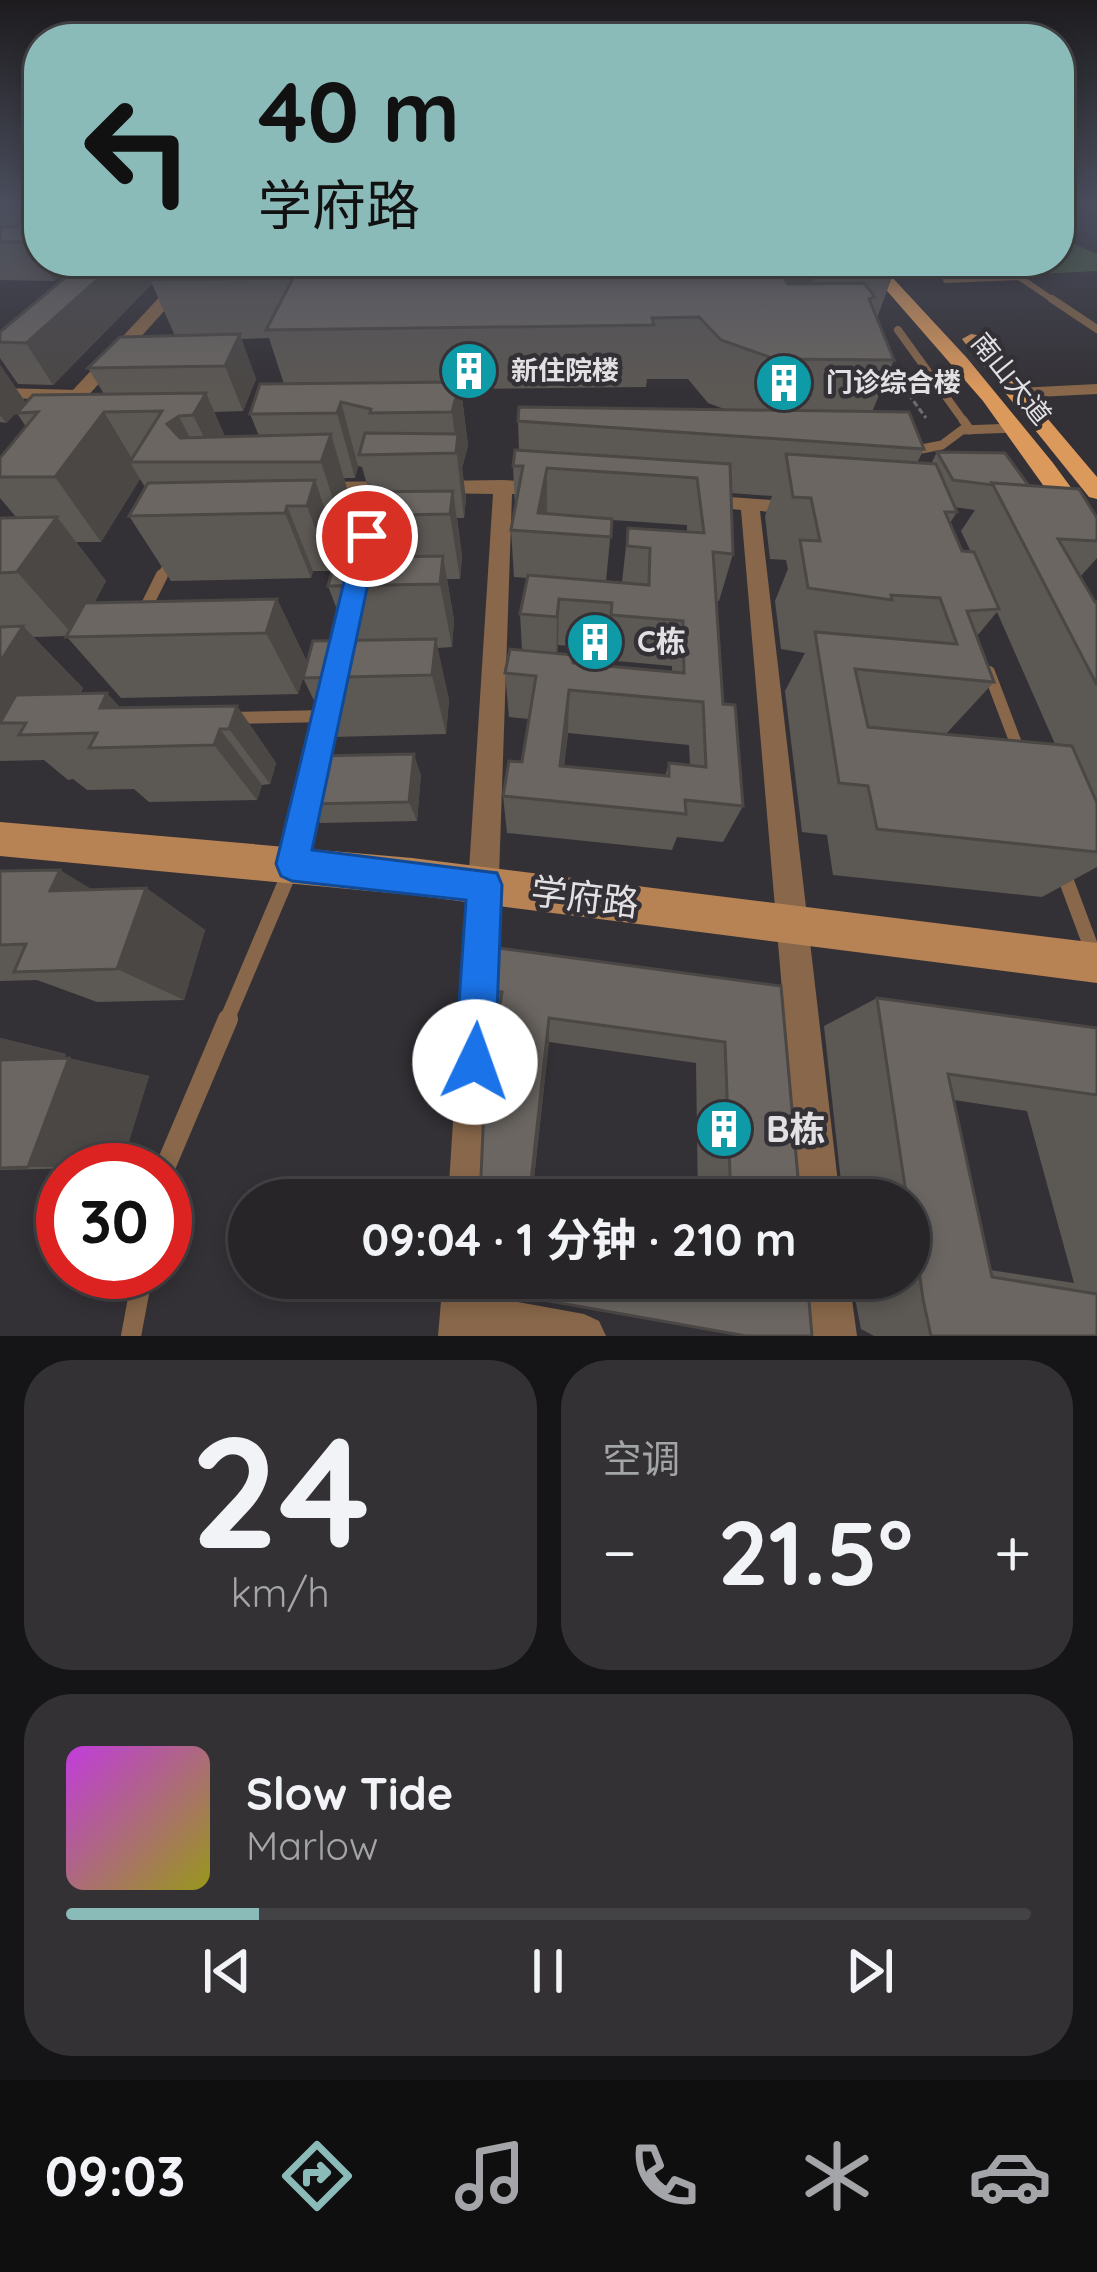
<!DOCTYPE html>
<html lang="zh">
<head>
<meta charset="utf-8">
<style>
	body { margin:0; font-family:Quicksand,"Noto Sans SC",sans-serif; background:#333134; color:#f1f3f6; height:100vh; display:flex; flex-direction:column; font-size:45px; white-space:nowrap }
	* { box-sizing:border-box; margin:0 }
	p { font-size:39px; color:#a4a5a8 }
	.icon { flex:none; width:66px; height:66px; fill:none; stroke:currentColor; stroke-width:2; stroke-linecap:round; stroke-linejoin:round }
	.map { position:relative; height:1336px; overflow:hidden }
	.panel { display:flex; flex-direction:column; gap:24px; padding:24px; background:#151416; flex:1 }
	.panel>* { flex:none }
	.top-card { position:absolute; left:24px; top:24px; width:1050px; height:252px; border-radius:48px; box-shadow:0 6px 18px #0003,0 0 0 3px #434245; background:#8bbbb9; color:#111; overflow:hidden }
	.speed { position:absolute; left:36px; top:1143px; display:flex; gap:24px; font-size:60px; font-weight:700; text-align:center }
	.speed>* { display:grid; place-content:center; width:156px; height:156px; border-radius:50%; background:#272528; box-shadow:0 6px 18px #0003,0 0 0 3px #434245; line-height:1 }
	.speed .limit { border:18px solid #d22; background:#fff; color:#111 }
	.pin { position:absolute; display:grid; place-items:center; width:102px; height:102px; color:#fff; margin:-51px; border:6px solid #fff; border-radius:50%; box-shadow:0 3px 12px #0007 }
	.me { position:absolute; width:132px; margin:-66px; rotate:3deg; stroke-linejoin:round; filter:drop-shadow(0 0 9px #0008) }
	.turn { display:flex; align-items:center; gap:42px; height:252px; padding:0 36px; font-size:54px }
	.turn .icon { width:156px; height:156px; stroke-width:2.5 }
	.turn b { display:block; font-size:84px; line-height:102px }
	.big { font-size:90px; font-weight:700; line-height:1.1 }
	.panel .card { flex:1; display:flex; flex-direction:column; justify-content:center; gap:18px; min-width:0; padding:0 42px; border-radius:48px; background:#333134 }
	.panel .dial { align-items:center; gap:0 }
	.dial b { font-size:156px; line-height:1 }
	.song { display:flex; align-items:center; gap:36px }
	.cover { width:144px; height:144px; border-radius:18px; background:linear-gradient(135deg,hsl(290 70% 55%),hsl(60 70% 35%)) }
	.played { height:12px; border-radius:6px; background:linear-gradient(90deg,#8bbbb9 20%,#434245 20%) }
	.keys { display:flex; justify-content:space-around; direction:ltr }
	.heat { display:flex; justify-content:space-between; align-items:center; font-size:66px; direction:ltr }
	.panel .tiles { flex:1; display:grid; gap:24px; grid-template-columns:1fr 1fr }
	.card:last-child { grid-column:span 2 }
	.trip { position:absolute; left:228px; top:1179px; width:702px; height:120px; border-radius:60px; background:#272528; box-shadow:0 6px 18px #0003,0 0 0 3px #434245; font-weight:700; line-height:120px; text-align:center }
	.tab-bar { display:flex; height:192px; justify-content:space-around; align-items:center; background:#100f10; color:#a4a5a8 }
	.tab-bar .icon { width:84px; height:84px }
	.tab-bar .selected { color:#8bbbb9 }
	.tab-bar b { font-size:54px; color:#f1f3f6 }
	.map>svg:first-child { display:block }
</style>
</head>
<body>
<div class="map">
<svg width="1097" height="1336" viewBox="0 0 1097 1336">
	<rect width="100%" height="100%" fill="#343136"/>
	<!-- green -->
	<polygon fill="#4a5f41" points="1059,237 1097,254 1097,271 1037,274 1025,269 1031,265 1030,261 1059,261"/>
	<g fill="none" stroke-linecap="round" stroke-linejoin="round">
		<!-- path -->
		<polyline stroke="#6d6b6f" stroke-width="3" stroke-dasharray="6 3" stroke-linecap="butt" points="887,365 926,418"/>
		<!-- service-far5 -->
		<polyline stroke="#88674a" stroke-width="6" points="946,280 1019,277 1056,302"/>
		<!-- service-far4 -->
		<g stroke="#88674a" stroke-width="8">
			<polyline points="1052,299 1097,329"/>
			<polyline points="898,330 965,423"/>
		</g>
		<!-- service-far3 -->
		<g stroke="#88674a" stroke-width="9">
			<polyline points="963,420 970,430"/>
			<polyline points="911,451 942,445 962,430 1016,428"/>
			<polyline points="323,536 366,538"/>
			<polyline points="161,578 171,558"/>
		</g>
		<!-- service-far2 -->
		<g stroke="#88674a" stroke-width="12">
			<polyline points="142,615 162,575"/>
			<polyline points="989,672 1020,754"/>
			<polyline points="231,718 326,716"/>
			<polyline points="313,774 327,710"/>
		</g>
		<!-- service-far1 -->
		<g stroke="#88674a" stroke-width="15">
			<polyline points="1062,869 1097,963"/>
			<polyline points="226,1022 293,864 314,771"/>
		</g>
		<!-- service -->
		<g stroke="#88674a" stroke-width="20">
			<polyline points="164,1170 228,1019"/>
			<polyline points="131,1336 143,1272"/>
		</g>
		<!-- minor -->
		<g fill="#88674a" fill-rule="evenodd">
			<polygon points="1097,384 1097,394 1017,398 1009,393 1017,388"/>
			<polygon points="0,388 78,390 86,395 78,400 0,398"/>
			<polygon points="503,480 548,483 557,489 548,495 512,494 488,1200 448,1200 493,494 433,493 424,487 433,481"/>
			<polygon points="398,481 407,487 405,491 319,494 310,488 319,482"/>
			<polygon points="702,495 799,502 809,508 799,514 760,511 840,1200 800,1200 741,510 695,505 695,497"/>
			<polygon points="443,1278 485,1278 484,1296 584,1314 599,1321 606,1336 438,1336"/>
			<polygon points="807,1278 849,1278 857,1336 813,1336"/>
		</g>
		<!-- tertiary -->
		<polygon fill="#88674a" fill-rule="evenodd" points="193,261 209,261 59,428 45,428 45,420"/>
		<!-- secondary -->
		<polygon fill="#b78355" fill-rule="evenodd" points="0,822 412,858 1097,943 1097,983 412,895 0,856"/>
		<!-- primary -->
		<g fill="#dc995c" fill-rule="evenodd">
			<polygon points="861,261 877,261 967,358 1053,463 1097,523 1097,550 1088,548 983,401"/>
			<polygon points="971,334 977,335 1097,477 1097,499 1089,497 965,343 962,339"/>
		</g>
	</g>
	<!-- wall -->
	<g fill="#5c5854" fill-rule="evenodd">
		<path d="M0 204H39V261H888L895 269 877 318 894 360 872 412 924 449 917 463 931 464 937 452 1029 486 1097 518V558L1080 577 1095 602H1097V867L1042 897 833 875 827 835 802 832 785 691 805 653 781 649 775 601 788 569 786 560 770 559 765 516 772 496 731 493 733 554 719 601H717L723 704 743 806 723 842 677 837 672 850 507 833 503 796 522 762 529 719 509 717 505 673 522 650 520 614 527 578 514 577 511 530 515 506 513 466 519 450 518 421 727 410 708 403 688 379H647L646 387 461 389 468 446 462 468 466 499 464 518H457L462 556 460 579H447L454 620 452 647 437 648 449 700 446 734 332 737 303 678 298 694 121 698 66 636 33 637 83 688 80 694 121 708 237 706 276 763 270 784 262 785 257 800 149 802 134 789 87 790 73 779 68 780 44 760 0 761V518L16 517 0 498V458L26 427 17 413 21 408 6 423 0 422V365L26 403 104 394 88 368 175 336 152 284 53 385 18 384 0 358V332L75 269H69L54 281 0 280ZM269 338 284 384 250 414 259 436 225 437 214 412 243 411 256 379 241 339ZM358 466 362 467 369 492 348 516 360 557 328 586 349 641 307 662 277 599 94 603 106 581 76 542H101L140 479 145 487 129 516 171 581 311 578 313 571H331L337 545 331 527H342L350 499 344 478H355ZM954 507 975 510 961 531 971 552 962 551 950 523 957 512ZM612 520 687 525V532L628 528 622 582 606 581ZM997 612 1055 744 946 734 994 682 977 636ZM558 645 607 649 606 660 672 666V672L573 663 557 653ZM568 733 689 745 690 765 669 763 665 776 564 766Z"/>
		<polygon points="421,775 417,821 320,823 307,804"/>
		<polygon points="0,871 93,890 146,888 205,930 184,1000 97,1002 37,980 0,981"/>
		<polygon points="781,986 800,1200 698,1200 696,1063 549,1042 532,1196 557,1200 480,1200 499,1015 491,991"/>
		<path d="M877 998 1097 1028V1336H874L861 1329 851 1278H909V1200H843L824 1026ZM954 1100 1027 1111 1074 1283 990 1270Z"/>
		<polygon points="0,1038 66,1054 64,1058 149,1076 121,1167 0,1170"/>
	</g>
	<!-- shaded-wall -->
	<g fill="#4b4745">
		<polygon points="43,261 65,261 69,269 54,281"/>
		<polygon points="118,261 175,261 150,280 152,284 53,385 26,343"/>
		<polygon points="765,261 819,261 807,301 754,309"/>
		<polygon points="240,334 256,379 243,411 225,366"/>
		<polygon points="0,365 26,403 6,423 0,415"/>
		<polygon points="460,382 468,446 462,468 466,499 464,518 452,412"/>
		<polygon points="206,393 234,457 216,462 193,415"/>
		<polygon points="341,402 358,466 355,478 337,413"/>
		<polygon points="104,412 134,462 130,462 140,479 101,542 55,477"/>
		<polygon points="179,416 202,462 167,424"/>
		<polygon points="331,434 350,499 342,527 321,462"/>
		<polygon points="547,468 547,515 538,513"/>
		<polygon points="315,480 337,545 331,571 307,506"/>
		<polygon points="453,491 462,556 460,579 450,514"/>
		<polygon points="287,506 313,571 311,578 285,513"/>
		<polygon points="57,517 106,581 74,636 17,572"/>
		<polygon points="443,556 454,620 452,647 440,584"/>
		<polygon points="277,599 307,662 298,694 266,633"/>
		<polygon points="559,599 558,645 556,663 557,617"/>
		<polygon points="23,626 83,688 58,734 26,723 0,723 0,662"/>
		<polygon points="436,639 449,700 446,734 432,675"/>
		<polygon points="569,690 568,733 559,805 560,766"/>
		<polygon points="107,693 157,747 100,708"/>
		<polygon points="237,706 276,763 270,784 229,729"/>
		<polygon points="220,729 262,785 257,800 214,745"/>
		<polygon points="414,754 421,775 417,821 409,802"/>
		<polygon points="60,870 131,913 50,891"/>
		<polygon points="146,888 205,930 184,1000 117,969"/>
		<polygon points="549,1018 549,1042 532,1196 529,1200"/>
		<polygon points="0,1038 66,1054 56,1079 0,1069"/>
		<polygon points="69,1058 149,1076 121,1167 28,1167"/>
	</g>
	<!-- building -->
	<g fill="#6b6662" stroke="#4b4745" stroke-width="3" fill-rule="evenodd">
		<polygon points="0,204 39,204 39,238 33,242 0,242 0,227 18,227 23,215 19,211 0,211"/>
		<polygon points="85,261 118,261 26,343 0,342 0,332"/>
		<polygon points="170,261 773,261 788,284 864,283 875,297 869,299 894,360 775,359 721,340 699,317 652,318 654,325 266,330 293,278 150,280"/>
		<polygon points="844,261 888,261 895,269 851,269"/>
		<polygon points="240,334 225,366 88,368 120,337"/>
		<polygon points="460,382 452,412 370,413 371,409 341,402 337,413 250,414 260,384"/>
		<polygon points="206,393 193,415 179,416 167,424 180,438 331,434 321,462 130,462 162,411 104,412 55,477 0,477 0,458 38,412 17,413 33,395"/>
		<polygon points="519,407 909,412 924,449 518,421"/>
		<polygon points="365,433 458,434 456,453 359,455"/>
		<path d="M515 450 730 464 733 554 713 552 723 704 735 705 743 806 685 800 686 814 503 796 509 761 522 762 536 676 505 673 510 649 573 655V663L684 673 683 621 611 615 612 603 559 599 557 617 520 614 528 575 649 585 650 548 627 546 628 528 704 533 697 478 547 468 538 513 612 519 611 537 511 530 523 466H513ZM569 690 703 702 706 767 669 763V776L560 766Z"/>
		<polygon points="937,452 1005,453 1029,486 992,483 993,485 953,480"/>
		<polygon points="786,454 936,464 957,512 945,512 962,551 974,552 999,609 967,611 994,682 855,669 868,727 1072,746 1097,803 1097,852 877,829 868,786 839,783 815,632 957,644 940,598 891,595 892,600 808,588 800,540 820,541 811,498 793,497"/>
		<polygon points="315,480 307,506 287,506 285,513 129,516 148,483"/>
		<polygon points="992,483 1079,489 1097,518 1097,541 1058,539 1095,602 1097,602 1097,685"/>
		<polygon points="453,491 450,514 348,516 353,492"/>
		<polygon points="57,517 17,572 0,573 0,518"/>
		<polygon points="443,556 440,584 328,586 336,558"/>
		<polygon points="277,599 266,633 66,637 85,603"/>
		<polygon points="23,626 0,662 0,627"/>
		<polygon points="436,639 432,675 303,678 313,641"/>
		<polygon points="107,693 100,708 237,706 229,729 220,729 214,745 89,748 97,733 19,735 26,723 0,723 16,695"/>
		<polygon points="414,754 409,802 307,804 313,756"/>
		<polygon points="60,870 50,891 146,888 117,969 14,972 26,944 0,945 0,871"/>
		<polygon points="498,948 781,986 800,1200 731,1200 725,1042 549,1018 529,1200 480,1200 484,1107 502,992 491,991"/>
		<polygon points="877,998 1097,1028 1097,1095 948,1074 992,1277 1097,1294 1097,1336 931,1336 923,1299 909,1200 907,1200"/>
		<polygon points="69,1058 28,1167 0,1168 0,1060"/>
		<polygon points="471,1278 807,1278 812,1336 746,1336 470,1287"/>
	</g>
	<!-- sky -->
	<linearGradient id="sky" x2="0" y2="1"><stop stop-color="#1d1b1e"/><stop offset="0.52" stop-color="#4a4e5d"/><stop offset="1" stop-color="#4a4e5d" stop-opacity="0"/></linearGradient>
	<rect width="1097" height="391" fill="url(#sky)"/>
	<!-- route -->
	<polygon fill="#1a73e8" stroke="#114b97" stroke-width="3" points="367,528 378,536 312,850 497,873 502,885 495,1062 489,1076 475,1082 461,1076 455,1062 466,900 292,881 281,876 276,864 355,536"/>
	<!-- icons -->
	<defs>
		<g id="building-disc" transform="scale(3)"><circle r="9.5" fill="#0f9aa8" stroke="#343136"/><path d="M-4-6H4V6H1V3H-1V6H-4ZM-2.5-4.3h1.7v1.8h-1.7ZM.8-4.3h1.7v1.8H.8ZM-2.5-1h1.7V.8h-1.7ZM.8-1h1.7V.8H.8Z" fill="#fff"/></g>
	</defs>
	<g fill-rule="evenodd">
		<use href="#building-disc" x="469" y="371"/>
		<use href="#building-disc" x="784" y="383"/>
		<use href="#building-disc" x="595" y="642"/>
		<use href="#building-disc" x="724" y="1129"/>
	</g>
	<g text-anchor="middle" stroke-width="9" stroke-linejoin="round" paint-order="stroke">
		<!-- far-poi labels -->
		<g font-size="27" font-weight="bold" fill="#e2e0e3" stroke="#343136" text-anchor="start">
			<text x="511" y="380">新住院楼</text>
			<text x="826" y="392">门诊综合楼</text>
		</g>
		<!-- far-street labels -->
		<g font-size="27" fill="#e2e0e3" stroke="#343136">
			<text transform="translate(1011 379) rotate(51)" y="9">南山大道</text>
		</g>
		<!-- poi labels -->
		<g font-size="30" font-weight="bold" fill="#e2e0e3" stroke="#343136" text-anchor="start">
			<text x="637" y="652">C栋</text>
		</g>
		<!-- near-street labels -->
		<g font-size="36" fill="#e2e0e3" stroke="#343136">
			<text transform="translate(585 897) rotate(7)" y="13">学府路</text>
		</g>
		<!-- near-poi labels -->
		<g font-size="36" font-weight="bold" fill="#e2e0e3" stroke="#343136" text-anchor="start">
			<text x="766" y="1142">B栋</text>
		</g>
	</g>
</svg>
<div class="speed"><div class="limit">30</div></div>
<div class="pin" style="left:367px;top:536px;background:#d93025"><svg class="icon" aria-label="arrive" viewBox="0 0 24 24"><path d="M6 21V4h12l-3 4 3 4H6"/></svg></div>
<svg class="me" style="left:475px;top:1062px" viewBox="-20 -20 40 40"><circle r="19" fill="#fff"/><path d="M0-13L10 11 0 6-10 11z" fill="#1a73e8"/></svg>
<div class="trip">09:04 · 1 分钟 · 210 m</div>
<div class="top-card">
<div class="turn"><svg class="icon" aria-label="left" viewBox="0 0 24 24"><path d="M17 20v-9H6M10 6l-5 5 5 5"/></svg><div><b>40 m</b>学府路</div></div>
</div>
</div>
<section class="panel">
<div class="tiles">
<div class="card dial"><b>24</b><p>km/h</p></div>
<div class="card"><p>空调</p>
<div class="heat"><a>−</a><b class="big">21.5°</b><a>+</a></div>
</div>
<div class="card">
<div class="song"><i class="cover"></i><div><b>Slow Tide</b><p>Marlow</p></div></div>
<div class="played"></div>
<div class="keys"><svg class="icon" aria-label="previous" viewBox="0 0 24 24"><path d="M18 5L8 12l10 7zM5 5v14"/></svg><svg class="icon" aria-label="pause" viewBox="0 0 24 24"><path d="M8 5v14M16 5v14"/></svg><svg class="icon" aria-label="next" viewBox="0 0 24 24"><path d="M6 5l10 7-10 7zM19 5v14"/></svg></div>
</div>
</div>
</section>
<nav class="tab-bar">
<b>09:03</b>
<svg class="icon selected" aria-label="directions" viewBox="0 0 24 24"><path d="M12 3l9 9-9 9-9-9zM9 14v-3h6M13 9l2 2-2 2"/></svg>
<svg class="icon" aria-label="music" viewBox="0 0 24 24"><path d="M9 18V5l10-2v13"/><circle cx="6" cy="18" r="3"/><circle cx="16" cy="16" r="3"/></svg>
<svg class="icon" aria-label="phone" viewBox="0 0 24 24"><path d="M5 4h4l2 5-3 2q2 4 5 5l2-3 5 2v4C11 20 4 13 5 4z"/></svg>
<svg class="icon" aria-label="climate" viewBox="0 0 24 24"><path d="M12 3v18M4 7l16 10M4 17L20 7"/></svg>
<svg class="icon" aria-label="car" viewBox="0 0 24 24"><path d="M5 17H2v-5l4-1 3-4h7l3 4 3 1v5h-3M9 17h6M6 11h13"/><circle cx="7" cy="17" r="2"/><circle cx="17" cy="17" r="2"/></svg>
</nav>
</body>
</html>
